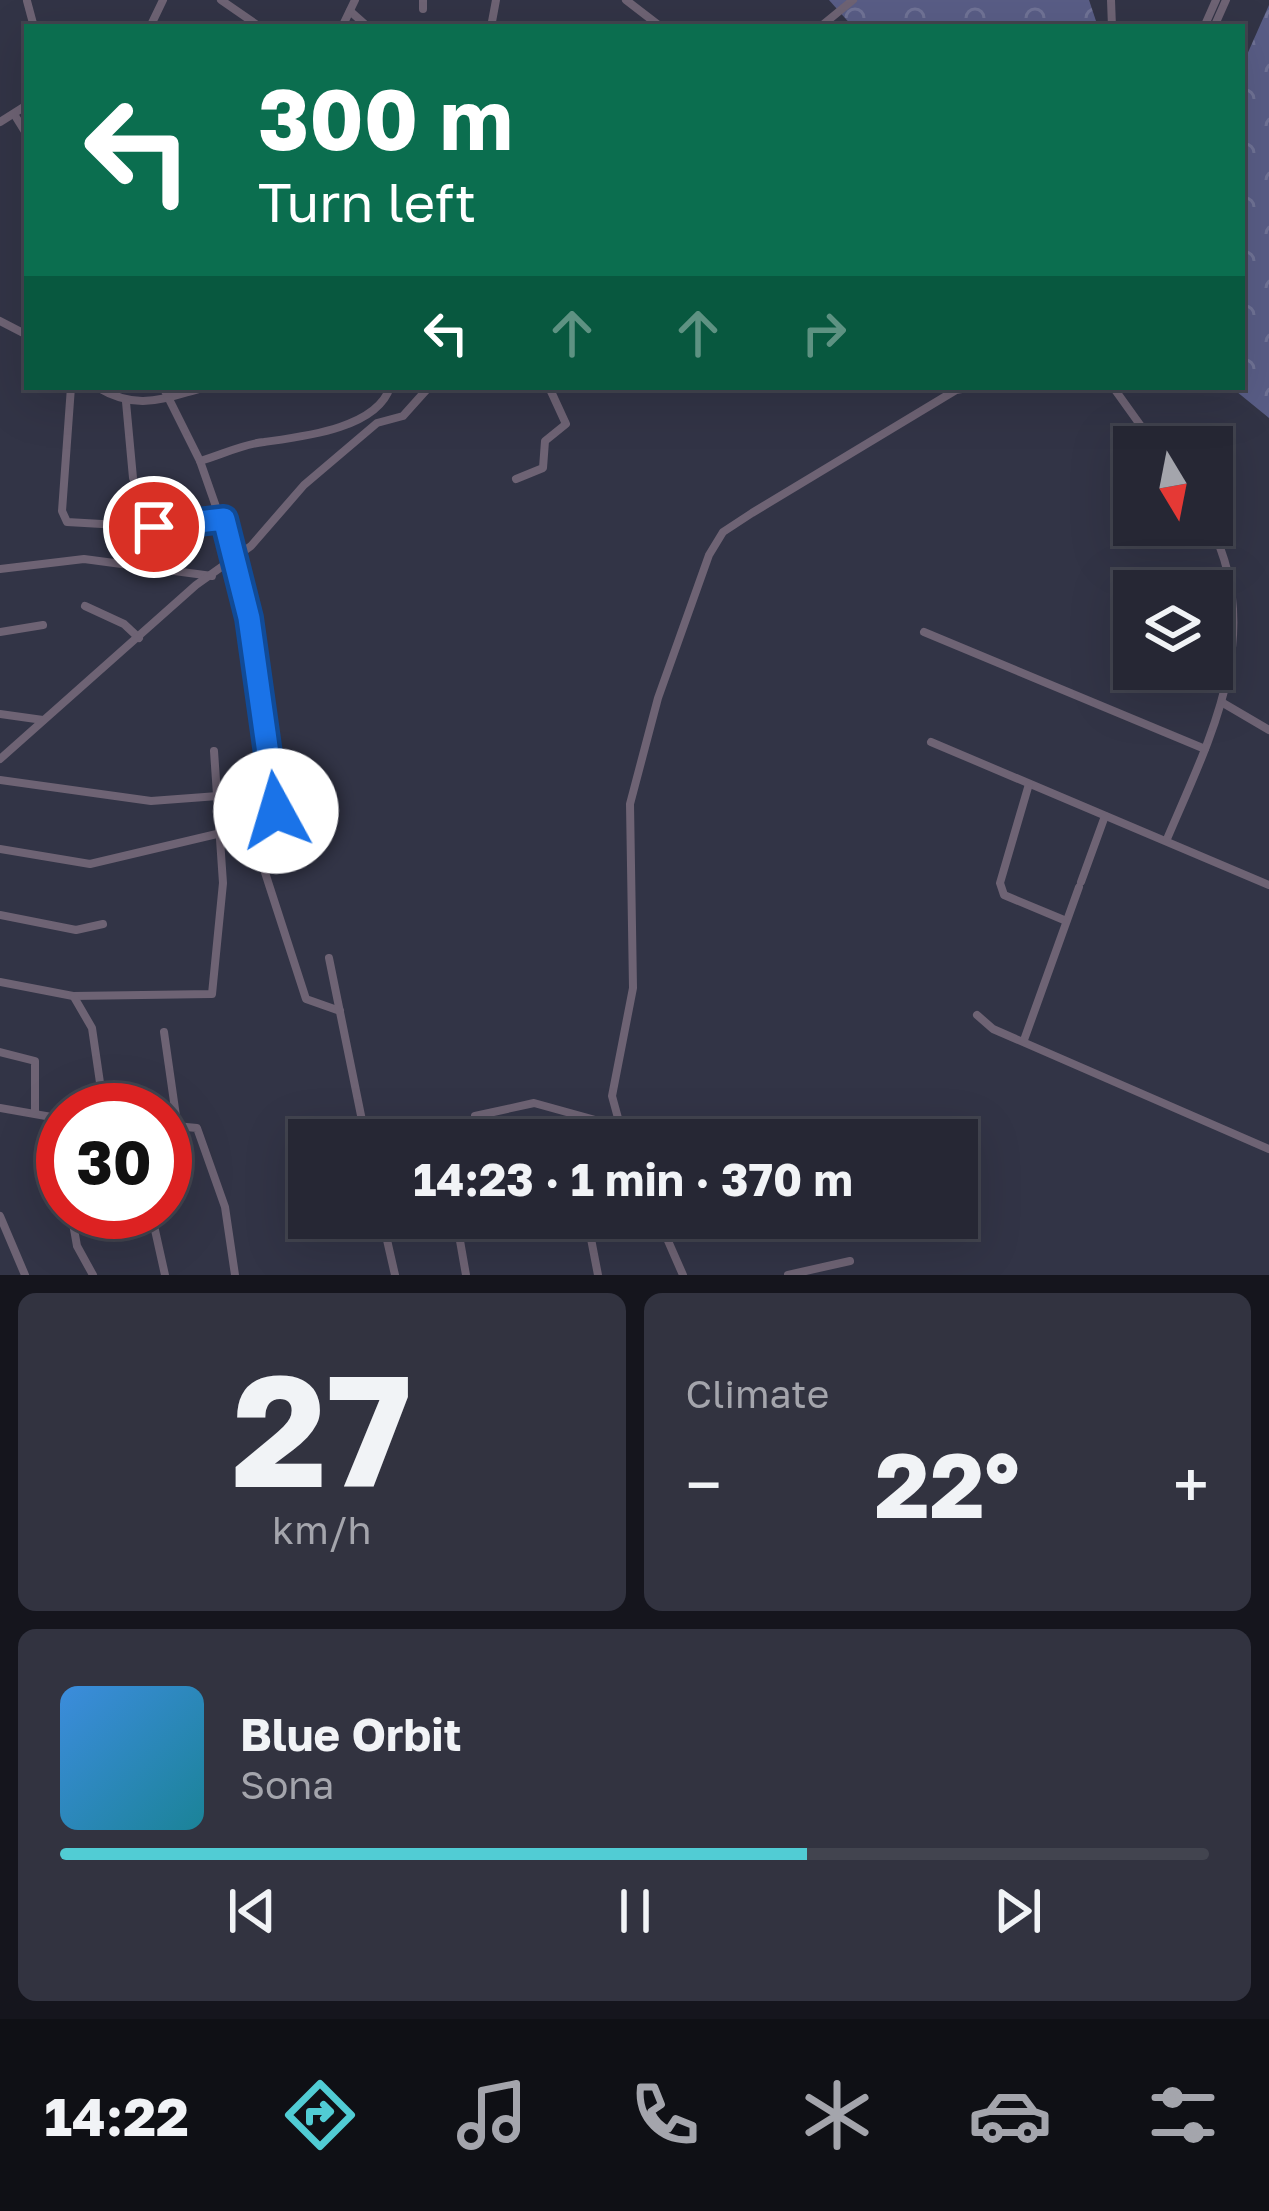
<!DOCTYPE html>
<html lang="en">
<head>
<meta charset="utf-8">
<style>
	body { margin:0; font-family:"Golos Text",sans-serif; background:#323340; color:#f1f3f6; height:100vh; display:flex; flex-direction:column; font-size:45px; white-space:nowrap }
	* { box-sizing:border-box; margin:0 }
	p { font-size:39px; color:#a4a5ac }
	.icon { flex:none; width:66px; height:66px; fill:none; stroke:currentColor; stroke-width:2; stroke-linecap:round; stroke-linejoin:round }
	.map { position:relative; height:1275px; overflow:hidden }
	.side { display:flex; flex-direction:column; gap:18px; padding:18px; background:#15151d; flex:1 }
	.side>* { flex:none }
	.top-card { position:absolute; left:24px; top:24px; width:1221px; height:366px; border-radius:0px; box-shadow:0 12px 48px #0002,0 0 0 3px #42444f; background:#0b6e4f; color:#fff; overflow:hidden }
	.needle { width:78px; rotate:170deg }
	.tools { position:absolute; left:1113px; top:426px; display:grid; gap:24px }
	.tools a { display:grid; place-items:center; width:120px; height:120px; border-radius:0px; background:#262734; box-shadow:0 12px 48px #0002,0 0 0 3px #42444f; font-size:60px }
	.speed { position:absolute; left:36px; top:1083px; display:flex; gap:24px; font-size:60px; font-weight:700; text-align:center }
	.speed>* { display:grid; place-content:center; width:156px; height:156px; border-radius:50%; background:#262734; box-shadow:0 12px 48px #0002,0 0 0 3px #42444f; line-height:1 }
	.speed .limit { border:18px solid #d22; background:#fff; color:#111 }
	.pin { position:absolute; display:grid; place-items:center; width:102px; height:102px; color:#fff; margin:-51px; border:6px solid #fff; border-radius:50%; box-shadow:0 3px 12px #0007 }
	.me { position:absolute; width:132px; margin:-66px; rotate:354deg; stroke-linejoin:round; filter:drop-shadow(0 0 9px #0008) }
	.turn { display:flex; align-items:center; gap:42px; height:252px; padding:0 36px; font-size:54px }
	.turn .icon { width:156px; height:156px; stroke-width:2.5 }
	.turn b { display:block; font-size:84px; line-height:102px }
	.lanes { display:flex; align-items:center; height:114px; padding:0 36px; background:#0003; justify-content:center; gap:60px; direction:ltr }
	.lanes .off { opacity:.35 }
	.big { font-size:90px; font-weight:700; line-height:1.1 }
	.side .tile { flex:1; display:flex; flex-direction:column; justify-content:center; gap:18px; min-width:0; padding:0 42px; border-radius:18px; background:#323340 }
	.side .dial { align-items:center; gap:0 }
	.dial b { font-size:156px; line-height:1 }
	.song { display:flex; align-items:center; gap:36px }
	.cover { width:144px; height:144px; border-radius:18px; background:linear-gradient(135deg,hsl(210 70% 55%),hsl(190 70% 35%)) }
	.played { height:12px; border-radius:6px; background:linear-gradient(90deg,#51ccd4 65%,#42444f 65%) }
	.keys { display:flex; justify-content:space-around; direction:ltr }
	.heat { display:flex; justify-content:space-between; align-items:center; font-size:66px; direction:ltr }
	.side .tiles { flex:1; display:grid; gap:18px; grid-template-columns:1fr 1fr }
	.tile:last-child { grid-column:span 2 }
	.trip { position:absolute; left:288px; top:1119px; width:690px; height:120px; border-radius:0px; background:#262734; box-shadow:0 12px 48px #0002,0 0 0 3px #42444f; font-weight:700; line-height:120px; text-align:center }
	.tabs { display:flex; height:192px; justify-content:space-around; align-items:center; background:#0f1015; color:#a4a5ac }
	.tabs .icon { width:84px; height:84px }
	.tabs .on { color:#51ccd4 }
	.tabs b { font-size:54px; color:#f1f3f6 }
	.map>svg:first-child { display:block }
</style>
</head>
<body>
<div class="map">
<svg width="1269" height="1275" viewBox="0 0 1269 1275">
	<defs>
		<pattern id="forest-crowns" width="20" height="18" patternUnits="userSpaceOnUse" patternTransform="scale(3)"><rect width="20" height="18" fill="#595d86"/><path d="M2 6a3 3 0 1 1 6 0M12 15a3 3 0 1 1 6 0" fill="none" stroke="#707396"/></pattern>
	</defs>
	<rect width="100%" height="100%" fill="#323446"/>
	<!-- forest -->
	<g fill="url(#forest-crowns)">
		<polygon points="829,0 1089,0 1098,27 853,27"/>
		<polygon points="1269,5 1269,418 1231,387 1242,387 1242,66"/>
	</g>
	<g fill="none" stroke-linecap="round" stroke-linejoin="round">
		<!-- minor -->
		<g stroke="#6e6374" stroke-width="8">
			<polyline points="221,0 260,27"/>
			<polyline points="423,0 423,9"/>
			<polyline points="626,0 661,27"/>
			<polyline points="1111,0 1112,27"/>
			<polyline points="27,1 34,27"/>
			<polyline points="350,11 368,27"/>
			<polyline points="150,27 163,0"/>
			<polyline points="342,27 355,0"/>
			<polyline points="491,27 496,0"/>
			<polyline points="820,27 853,0"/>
			<polyline points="1204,27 1216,0"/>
			<polyline points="1214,27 1226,0"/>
			<polyline points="14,114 27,135"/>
			<polyline points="0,122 27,105"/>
			<polyline points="0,321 27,335"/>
			<polyline points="71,387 62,511 67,522 154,527 223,519"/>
			<path d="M97 387C139 412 163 398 206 387"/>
			<polyline points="163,387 200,461 241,578 278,806 221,827"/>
			<polyline points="1113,387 1156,447"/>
			<polyline points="126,402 133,478"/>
			<path d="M200 461C221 455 243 444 264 442 300 437 377 429 390 387"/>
			<polyline points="516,479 543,468 545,441 566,424 549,387"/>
			<polyline points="0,569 84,559 212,576"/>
			<polyline points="85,606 124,624 139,638"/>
			<polyline points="0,632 43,625"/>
			<polyline points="924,632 1205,749"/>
			<polyline points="1223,703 1269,730"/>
			<polyline points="0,714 43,720"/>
			<polyline points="931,742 1269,885"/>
			<polyline points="0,759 196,585 251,546 304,485 377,423 403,416 429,387"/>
			<polyline points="0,780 151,801 218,796"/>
			<polyline points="1029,784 1000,883 1004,895 1064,920"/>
			<polyline points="248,820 306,999 340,1011"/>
			<path d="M1167 839C1210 738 1266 633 1210 525"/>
			<polyline points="0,849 90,864 221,833"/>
			<polyline points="1081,882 1105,816"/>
			<polyline points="0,915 76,930 103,924"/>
			<polyline points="329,958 366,1140"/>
			<polyline points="0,982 73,996 212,994 223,883 214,751"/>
			<polyline points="74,997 92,1028 104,1110"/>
			<polyline points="977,1015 993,1029 1269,1149"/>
			<polyline points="164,1032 177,1123"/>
			<polyline points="1024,1040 1079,887"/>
			<polyline points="0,1052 35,1061 35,1113"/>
			<polyline points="0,1108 63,1119"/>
			<polyline points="60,1119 63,1139"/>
			<polyline points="165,1125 197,1128 225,1207 235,1275"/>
			<polyline points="478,1140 475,1116 534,1103 617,1126"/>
			<polyline points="624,1140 612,1096 633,988 630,804 658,698 709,555 723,532 752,513 956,390 973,387"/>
			<polyline points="71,1212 77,1246 93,1275"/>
			<polyline points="151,1212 165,1275"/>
			<polyline points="0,1216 25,1275"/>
			<polyline points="382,1218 395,1275"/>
			<polyline points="456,1218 466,1275"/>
			<polyline points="587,1218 598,1275"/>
			<polyline points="658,1218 683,1275"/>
			<polyline points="788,1275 850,1261"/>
		</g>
	</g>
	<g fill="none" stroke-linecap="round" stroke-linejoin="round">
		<!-- route casing -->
		<g stroke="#114b97" stroke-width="30">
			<polyline id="route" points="154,527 224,519 249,618 276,811"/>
		</g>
		<!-- route -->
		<use href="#route" stroke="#1a73e8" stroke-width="21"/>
	</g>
</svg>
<div class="tools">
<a><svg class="needle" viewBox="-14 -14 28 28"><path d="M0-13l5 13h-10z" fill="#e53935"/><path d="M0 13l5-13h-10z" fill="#a4a5ac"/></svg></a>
<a><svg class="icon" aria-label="layers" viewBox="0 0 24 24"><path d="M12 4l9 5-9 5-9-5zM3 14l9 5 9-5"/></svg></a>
</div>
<div class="speed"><div class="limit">30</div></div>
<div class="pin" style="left:154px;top:527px;background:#d93025"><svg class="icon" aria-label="arrive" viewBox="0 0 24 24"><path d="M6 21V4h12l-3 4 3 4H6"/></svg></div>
<svg class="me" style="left:276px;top:811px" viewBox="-20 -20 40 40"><circle r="19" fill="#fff"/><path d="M0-13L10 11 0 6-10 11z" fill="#1a73e8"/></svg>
<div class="trip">14:23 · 1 min · 370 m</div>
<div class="top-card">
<div class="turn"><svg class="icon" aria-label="left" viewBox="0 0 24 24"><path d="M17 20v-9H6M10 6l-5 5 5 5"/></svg><div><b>300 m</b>Turn left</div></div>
<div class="lanes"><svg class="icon" aria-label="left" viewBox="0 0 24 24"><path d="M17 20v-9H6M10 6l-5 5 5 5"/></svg><svg class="icon off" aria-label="ahead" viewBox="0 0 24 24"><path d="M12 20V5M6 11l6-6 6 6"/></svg><svg class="icon off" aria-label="ahead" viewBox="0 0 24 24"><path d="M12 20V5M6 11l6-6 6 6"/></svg><svg class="icon off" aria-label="right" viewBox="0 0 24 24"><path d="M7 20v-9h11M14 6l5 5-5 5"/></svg></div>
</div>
</div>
<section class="side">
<div class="tiles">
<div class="tile dial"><b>27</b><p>km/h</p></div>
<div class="tile"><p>Climate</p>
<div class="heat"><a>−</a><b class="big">22°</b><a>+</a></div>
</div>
<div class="tile">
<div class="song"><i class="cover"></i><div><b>Blue Orbit</b><p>Sona</p></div></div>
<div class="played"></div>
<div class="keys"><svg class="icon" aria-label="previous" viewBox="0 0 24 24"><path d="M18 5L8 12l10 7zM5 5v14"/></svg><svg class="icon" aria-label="pause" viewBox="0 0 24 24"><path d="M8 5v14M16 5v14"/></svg><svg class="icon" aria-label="next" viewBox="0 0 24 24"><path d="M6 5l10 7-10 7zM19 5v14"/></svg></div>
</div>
</div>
</section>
<nav class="tabs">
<b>14:22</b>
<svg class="icon on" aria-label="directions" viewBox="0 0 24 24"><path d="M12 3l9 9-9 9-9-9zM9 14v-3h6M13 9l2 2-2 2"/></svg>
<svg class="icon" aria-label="music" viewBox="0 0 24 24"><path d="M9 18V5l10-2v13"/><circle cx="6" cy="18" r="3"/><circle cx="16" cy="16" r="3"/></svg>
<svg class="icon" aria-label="phone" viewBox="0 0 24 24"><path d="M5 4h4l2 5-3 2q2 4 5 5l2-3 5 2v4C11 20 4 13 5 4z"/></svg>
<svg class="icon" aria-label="climate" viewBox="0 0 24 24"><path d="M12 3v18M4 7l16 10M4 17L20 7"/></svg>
<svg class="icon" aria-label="car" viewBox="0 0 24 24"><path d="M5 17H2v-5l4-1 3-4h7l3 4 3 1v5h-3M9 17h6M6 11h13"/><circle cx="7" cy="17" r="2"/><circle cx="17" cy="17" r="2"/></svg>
<svg class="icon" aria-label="filters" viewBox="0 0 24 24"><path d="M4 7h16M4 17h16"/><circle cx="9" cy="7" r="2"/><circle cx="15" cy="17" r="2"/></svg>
</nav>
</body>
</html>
